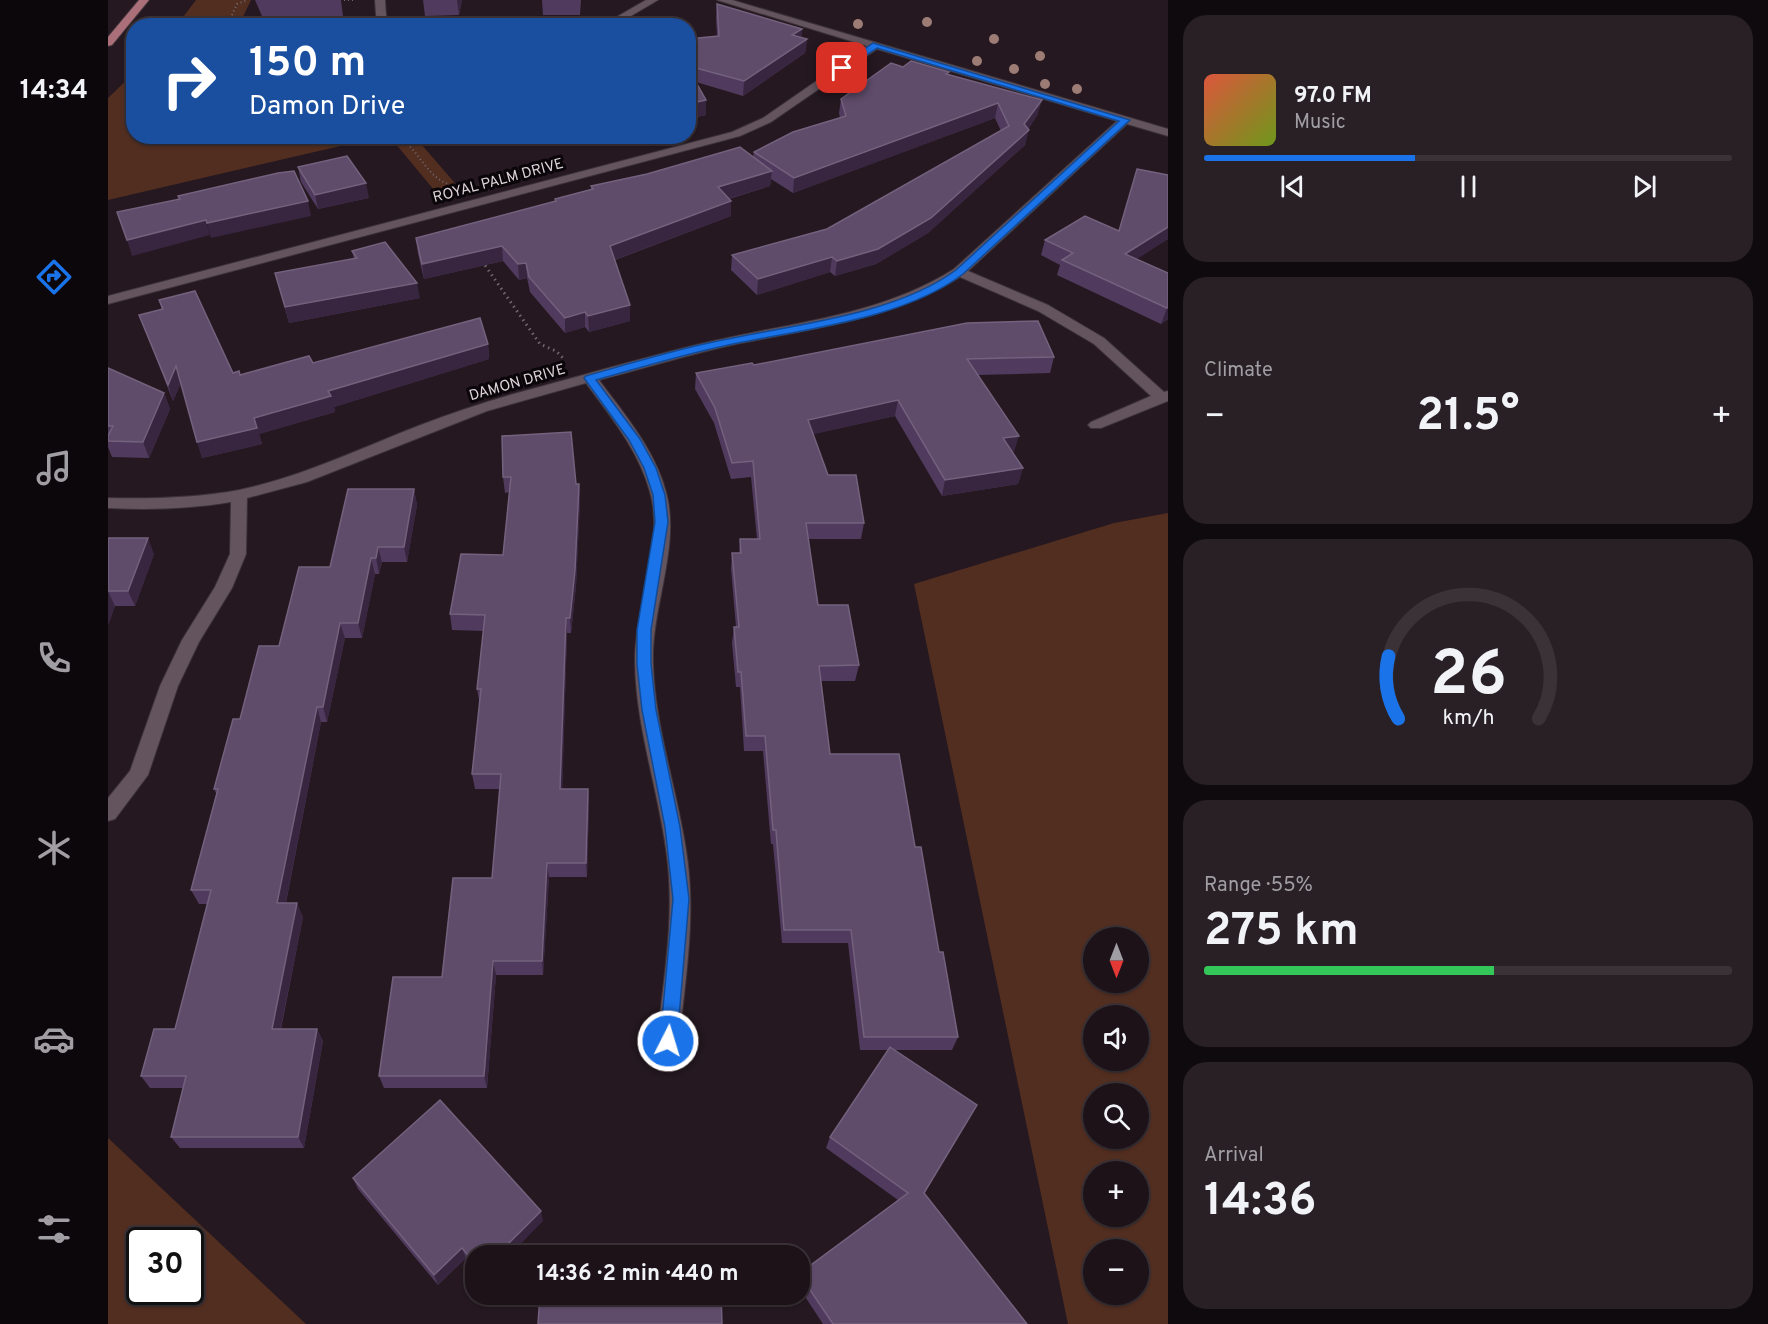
<!DOCTYPE html>
<html lang="en">
<head>
<meta charset="utf-8">
<style>
	body { margin:0; font-family:Overpass,sans-serif; background:#292025; color:#f1f3f6; height:100vh; display:flex; flex-direction:column; font-size:22px; white-space:nowrap }
	* { box-sizing:border-box; margin:0 }
	p { font-size:20px; color:#a09ea2 }
	.icon { flex:none; width:33px; height:33px; fill:none; stroke:currentColor; stroke-width:2; stroke-linecap:round; stroke-linejoin:round }
	.map { position:relative; flex:1; overflow:hidden }
	.side { display:flex; flex-direction:column; gap:15px; padding:15px; background:#0f0a0d; width:600px }
	.side>* { flex:none }
	.banner { position:absolute; left:18px; top:18px; width:570px; height:126px; border-radius:24px; box-shadow:0 2px 4px #0004,0 0 0 2px #3a3237; background:#1a4fa0; color:#fff; overflow:hidden }
	.needle { width:39px; rotate:180deg }
	.tools { position:absolute; left:975px; top:927px; display:grid; gap:12px }
	.tools a { display:grid; place-items:center; width:66px; height:66px; border-radius:50%; background:#1c1218; box-shadow:0 2px 4px #0004,0 0 0 2px #3a3237; font-size:30px }
	.speed { position:absolute; left:18px; top:1227px; display:flex; gap:12px; font-size:30px; font-weight:700; text-align:center }
	.speed>* { display:grid; place-content:center; width:78px; height:78px; border-radius:50%; background:#1c1218; box-shadow:0 2px 4px #0004,0 0 0 2px #3a3237; line-height:1 }
	.speed .limit { border:3px solid #111; border-radius:9px; background:#fff; color:#111 }
	.pin { position:absolute; display:grid; place-items:center; width:51px; height:51px; color:#fff; margin:-26px; border-radius:12px; box-shadow:0 3px 9px #0006 }
	.me { position:absolute; width:66px; margin:-33px; rotate:5deg; stroke-linejoin:round; filter:drop-shadow(0 0 4px #0008) }
	.turn { display:flex; align-items:center; gap:21px; height:126px; padding:0 24px; font-size:27px }
	.turn .icon { width:78px; height:78px; stroke-width:2.5 }
	.turn b { display:block; font-size:42px; line-height:51px }
	.big { font-size:45px; font-weight:700; line-height:1.1 }
	.side .card { flex:1; display:flex; flex-direction:column; justify-content:center; gap:9px; min-width:0; padding:0 21px; border-radius:24px; background:#292025 }
	.side .dial { align-items:center; gap:0 }
	.dial svg { height:156px; overflow:visible; fill:none; stroke:#3a3237; stroke-width:7; stroke-linecap:round; text-anchor:middle }
	.dial text { fill:#f1f3f6; stroke:none }
	.song { display:flex; align-items:center; gap:18px }
	.cover { width:72px; height:72px; border-radius:9px; background:linear-gradient(135deg,hsl(10 70% 55%),hsl(80 70% 35%)) }
	.played { height:6px; border-radius:3px; background:linear-gradient(90deg,#1a73e8 40%,#3a3237 40%) }
	.keys { display:flex; justify-content:space-around; direction:ltr }
	.heat { display:flex; justify-content:space-between; align-items:center; font-size:33px; direction:ltr }
	.charge { height:9px; border-radius:4px; background:linear-gradient(90deg,#34c759 55%,#3a3237 0) }
	.trip { position:absolute; left:357px; top:1245px; width:345px; height:60px; border-radius:24px; background:#1c1218; box-shadow:0 2px 4px #0004,0 0 0 2px #3a3237; font-weight:700; line-height:60px; text-align:center }
	main { display:flex; flex:1; min-height:0 }
	.tab-bar { display:flex; flex-direction:column; width:108px; justify-content:space-around; align-items:center; background:#0b070a; color:#a09ea2 }
	.tab-bar .icon { width:42px; height:42px }
	.tab-bar .selected { color:#1a73e8 }
	.tab-bar b { font-size:27px; color:#f1f3f6 }
	.map>svg:first-child { display:block }
</style>
</head>
<body>
<main>
<nav class="tab-bar">
<b>14:34</b>
<svg class="icon selected" aria-label="directions" viewBox="0 0 24 24"><path d="M12 3l9 9-9 9-9-9zM9 14v-3h6M13 9l2 2-2 2"/></svg>
<svg class="icon" aria-label="music" viewBox="0 0 24 24"><path d="M9 18V5l10-2v13"/><circle cx="6" cy="18" r="3"/><circle cx="16" cy="16" r="3"/></svg>
<svg class="icon" aria-label="phone" viewBox="0 0 24 24"><path d="M5 4h4l2 5-3 2q2 4 5 5l2-3 5 2v4C11 20 4 13 5 4z"/></svg>
<svg class="icon" aria-label="climate" viewBox="0 0 24 24"><path d="M12 3v18M4 7l16 10M4 17L20 7"/></svg>
<svg class="icon" aria-label="car" viewBox="0 0 24 24"><path d="M5 17H2v-5l4-1 3-4h7l3 4 3 1v5h-3M9 17h6M6 11h13"/><circle cx="7" cy="17" r="2"/><circle cx="17" cy="17" r="2"/></svg>
<svg class="icon" aria-label="filters" viewBox="0 0 24 24"><path d="M4 7h16M4 17h16"/><circle cx="9" cy="7" r="2"/><circle cx="15" cy="17" r="2"/></svg>
</nav>
<div class="map">
<svg width="1060" height="1324" viewBox="0 0 1060 1324">
	<rect width="100%" height="100%" fill="#251820"/>
	<!-- green -->
	<g fill="#522e20" fill-rule="evenodd">
		<polygon points="88,0 143,0 131,25 69,25"/>
		<polygon points="25,74 26,136 271,137 0,200 0,98"/>
		<polygon points="282,137 307,137 352,189 331,196"/>
		<path d="M1060 513V1324H960L806 584 1006 523ZM986 938H1030V982H986ZM986 1016H1030V1060H986ZM986 1094H1030V1138H986ZM986 1172H1030V1216H986ZM986 1250H1030V1294H986Z"/>
		<path d="M0 1138 198 1324H0ZM32 1240H82V1292H32Z"/>
	</g>
	<g fill="none" stroke-linecap="round" stroke-linejoin="round">
		<!-- street casing -->
		<g stroke="#3c3238" stroke-width="2">
			<g id="street">
				<polygon points="267,0 277,0 278,15 284,26 274,26 268,15"/>
				<polygon points="538,0 550,0 506,26 493,26"/>
				<path d="M609 0H624L1060 129V136L1019 124 860 271 940 305 996 338 1056 392 1060 391V401L993 428H983L980 425 983 422 1043 396 986 344 930 311 852 277C786 319 709 328 633 343 585 353 538 368 491 380 517 415 547 450 558 492 573 546 543 608 545 663 547 732 572 797 580 864 587 923 577 982 571 1041L568 1049 560 1052 552 1049 549 1041C555 983 566 924 560 865 553 797 528 731 527 663 526 608 557 545 542 492 531 451 503 417 478 383L379 411 199 482 139 498 138 554 124 588 91 642 70 686 40 775 7 819 0 821V798L22 771 52 686 74 640 107 587 122 554 123 502C82 509 41 510 0 508V498C44 499 88 498 131 490 193 477 251 449 310 426 351 410 392 397 435 386 491 371 548 354 605 341 688 322 773 315 846 269L1009 121 769 49 663 122 632 136 0 304V296L624 132 655 118 759 46Z"/>
			</g>
		</g>
		<!-- primary casing -->
		<g stroke="#3c3238" stroke-width="2">
			<polygon id="primary" points="31,0 41,0 4,45 0,46 0,37"/>
		</g>
		<!-- path-far1 -->
		<g stroke="#72676e" stroke-width="2" stroke-dasharray="1 3" stroke-linecap="butt">
			<polyline points="228,0 248,0"/>
			<polyline points="119,26 129,4 140,0"/>
			<path d="M290 136C312 151 317 175 340 184"/>
		</g>
		<!-- path -->
		<polyline stroke="#72676e" stroke-width="3" stroke-dasharray="1.5 4" stroke-linecap="butt" points="374,261 432,344 448,351 457,360"/>
		<!-- street -->
		<use href="#street" fill="#64545e" fill-rule="evenodd"/>
		<!-- primary -->
		<use href="#primary" fill="#ab6f7a" fill-rule="evenodd"/>
	</g>
	<!-- trees -->
	<g fill="#9c7c75">
		<circle cx="819" cy="22" r="5"/>
		<circle cx="750" cy="24" r="5"/>
		<circle cx="886" cy="39" r="5"/>
		<circle cx="932" cy="56" r="5"/>
		<circle cx="869" cy="61" r="5"/>
		<circle cx="906" cy="69" r="5"/>
		<circle cx="937" cy="84" r="5"/>
		<circle cx="969" cy="89" r="5"/>
	</g>
	<!-- wall -->
	<g fill="#503b5e">
		<polygon points="147,0 233,0 235,16 154,16"/>
		<polygon points="315,0 354,0 351,15 317,16"/>
		<polygon points="434,0 473,0 472,15 435,15"/>
		<polygon points="609,4 694,29 693,37 699,39 697,53 635,96 588,82 598,100 598,115 580,119 580,39 609,36 608,18"/>
		<polygon points="795,67 840,74 930,114 920,129 917,145 820,233 768,264 727,276 722,272 649,295 623,270 624,255 719,229 893,131 887,118 685,193 663,179 662,186 621,199 623,216 507,260 522,321 481,332 477,327 457,333 422,292 419,278 411,280 395,261 316,279 310,254 308,238 447,201 447,199 483,190 483,186 645,157 646,152 732,118 731,113 733,99"/>
		<polygon points="190,167 261,198 210,209 193,182"/>
		<polygon points="1060,175 1060,239 1028,259 1060,273 1060,319 1053,324 949,275 952,265 933,255 937,240 1010,231"/>
		<polygon points="244,251 312,298 181,323 167,273 246,259"/>
		<polygon points="51,300 125,373 132,375 205,363 380,344 381,359 226,407 227,412 151,434 154,444 94,458 73,383 65,401 31,315 54,310"/>
		<polygon points="946,357 942,373 869,375 906,452 904,452 915,468 910,484 834,496 787,416 705,434 720,475 756,523 753,539 700,539 710,605 751,665 747,681 713,681 722,754 807,847 850,1037 844,1050 787,1050 869,1105 816,1193 919,1324 715,1324 692,1289 692,1273 790,1200 718,1148 722,1137 780,1050 752,1050 740,943 674,943 665,844 663,844 655,751 636,751 632,687 628,687 624,643 626,627 628,627 623,569 624,553 631,553 632,539 649,539 643,477 623,479 606,423 587,389 588,373 646,365"/>
		<polygon points="0,368 56,393 62,409 41,458 4,457 0,447"/>
		<polygon points="394,436 468,484 471,484 472,500 468,586 463,633 459,633 454,789 480,789 481,803 479,877 441,877 435,975 388,975 379,1088 276,1088 271,1076 334,977 384,878 392,789 367,789 364,774 372,705 369,689 376,631 344,630 342,614 395,555 401,492 397,493 395,477"/>
		<polygon points="306,489 309,505 299,562 274,562 271,574 267,574 254,638 237,638 219,722 213,722 178,903 195,917 173,1029 209,1029 215,1041 196,1148 72,1148 63,1137 75,1088 42,1088 33,1076 67,1029 99,904 91,904 83,890 109,795 106,789 132,719 171,646 222,567"/>
		<polygon points="0,538 46,554 27,606 7,606 0,625"/>
		<polygon points="245,1178 435,1221 368,1256 368,1270 358,1258 330,1285 250,1189"/>
	</g>
	<!-- shaded-wall -->
	<g fill="#382640">
		<polygon points="349,0 354,0 351,15"/>
		<polygon points="694,29 693,42 684,35"/>
		<polygon points="699,39 697,53 635,96 636,81"/>
		<polygon points="598,100 598,115 580,119 580,104"/>
		<polygon points="934,100 930,114 916,134 921,130 917,145 820,233 768,264 727,276 729,261 916,124"/>
		<polygon points="890,103 887,118 685,193 686,178"/>
		<polygon points="487,136 504,136 487,140"/>
		<polygon points="664,171 662,186 609,202 610,187"/>
		<polygon points="258,183 261,198 210,209 207,195"/>
		<polygon points="200,201 203,216 103,238 99,223"/>
		<polygon points="623,201 623,216 503,261 502,246"/>
		<polygon points="98,220 102,235 24,256 19,240"/>
		<polygon points="1060,227 1060,239 1012,270 1017,254"/>
		<polygon points="394,246 395,261 316,279 314,264"/>
		<polygon points="724,257 722,272 649,295 650,279"/>
		<polygon points="418,263 419,278 411,280 410,264"/>
		<polygon points="309,283 312,298 181,323 177,307"/>
		<polygon points="522,305 522,321 481,332 480,316"/>
		<polygon points="1060,307 1060,319 1053,324 1059,308"/>
		<polygon points="477,312 477,327 457,333 457,318"/>
		<polygon points="380,344 381,359 226,407 227,412 151,434 154,444 94,458 89,442 146,418 220,391"/>
		<polygon points="68,366 74,381 65,401 60,385"/>
		<polygon points="56,393 62,409 41,458 35,442"/>
		<polygon points="790,400 787,416 698,436 700,420"/>
		<polygon points="911,436 906,452 891,454 895,438"/>
		<polygon points="915,468 910,484 834,496 837,480"/>
		<polygon points="471,484 472,500 468,586 463,633 462,618"/>
		<polygon points="306,489 309,505 299,562 296,547"/>
		<polygon points="40,538 46,554 27,606 20,591"/>
		<polygon points="270,547 274,562 271,574 268,558"/>
		<polygon points="263,558 267,574 254,638 250,623"/>
		<polygon points="0,591 7,606 0,625"/>
		<polygon points="458,618 459,633 454,803 452,789"/>
		<polygon points="232,623 237,638 219,722 215,707"/>
		<polygon points="209,707 213,722 175,917 169,903"/>
		<polygon points="480,789 481,803 479,877 478,863"/>
		<polygon points="439,863 441,877 435,975 434,961"/>
		<polygon points="189,903 195,917 170,1041 164,1029"/>
		<polygon points="385,961 388,975 379,1088 376,1076"/>
		<polygon points="209,1029 215,1041 196,1148 190,1137"/>
		<polygon points="869,1105 863,1116 810,1203 816,1193"/>
		<polygon points="433,1211 435,1221 401,1256 388,1256"/>
		<polygon points="354,1248 358,1258 330,1285 326,1275"/>
	</g>
	<!-- building -->
	<g fill="#5f4c6b" stroke="#73617d" stroke-width="1.5">
		<polygon points="609,4 694,29 684,35 699,39 636,81 580,66 580,39 611,36"/>
		<polygon points="803,61 841,72 838,74 934,100 916,124 921,130 823,218 770,249 729,261 724,257 650,279 624,255 719,229 901,126 890,103 686,178 646,152 685,132 738,116 733,99 783,63 795,67"/>
		<polygon points="580,68 598,100 580,104"/>
		<polygon points="632,147 664,171 610,187 623,201 502,246 522,305 480,316 477,312 457,318 421,277 418,263 410,264 394,246 314,264 308,238 448,201 447,199 485,189 483,186 539,174"/>
		<polygon points="239,156 258,183 207,195 190,167"/>
		<polygon points="1029,169 1060,175 1060,227 1017,254 1060,273 1060,307 1059,308 954,260 965,253 937,240 977,216 1011,231"/>
		<polygon points="186,171 200,201 99,223 98,220 19,240 9,212 72,199 70,196 170,173"/>
		<polygon points="277,242 309,283 177,307 167,273 249,258 244,251"/>
		<polygon points="87,291 125,373 131,371 132,375 201,356 205,363 372,318 380,344 220,391 223,396 146,418 149,428 89,442 68,366 60,385 31,315 55,309 51,300"/>
		<polygon points="930,321 946,357 859,359 911,436 895,438 915,468 837,480 790,400 700,420 720,475 748,475 756,523 698,523 710,605 740,605 751,665 711,666 722,754 791,754 807,847 813,847 831,952 835,952 850,1037 756,1037 743,930 676,930 668,830 665,830 657,736 638,736 633,672 630,672 626,627 631,627 624,553 633,553 632,539 652,539 645,461 624,463 607,408 588,373 644,363 646,365 859,323"/>
		<polygon points="0,368 56,393 35,442 0,441 0,436 5,426 0,426"/>
		<polygon points="463,432 468,484 471,484 467,570 462,618 458,618 452,789 480,789 478,863 439,863 434,961 385,961 376,1076 271,1076 285,977 334,977 345,878 384,878 393,774 364,774 373,689 369,689 377,615 342,614 353,554 395,555 403,477 395,477 394,436"/>
		<polygon points="240,489 306,489 296,547 270,547 268,558 263,558 250,623 232,623 215,707 209,707 169,903 189,903 164,1029 209,1029 190,1137 63,1137 78,1076 33,1076 46,1029 67,1029 103,890 83,890 110,789 106,789 125,719 132,719 151,646 171,646 191,567 222,567"/>
		<polygon points="0,538 40,538 20,591 0,591"/>
		<polygon points="782,1047 869,1105 816,1193 919,1324 725,1324 692,1275 692,1273 800,1193 722,1137"/>
		<polygon points="332,1100 433,1211 388,1256 368,1256 368,1264 354,1248 326,1275 245,1178"/>
		<polygon points="432,1294 613,1294 614,1324 430,1324"/>
	</g>
	<!-- route -->
	<path fill="#1a73e8" stroke="#114b97" stroke-width="1.5" d="M765 43 1022 120 855 274C792 322 684 330 607 348 567 357 528 369 488 380L532 439 548 468 557 495 560 522 543 630V664L548 710 572 827 581 899 569 1041 566 1047 560 1050 554 1047 552 1041 565 899 557 827 534 710 529 664V630L547 522 545 495 536 468 521 440 476 378 478 376C520 364 562 351 605 342 681 325 786 316 848 270L1011 121 769 48 737 70H732V66Z"/>
	<g text-anchor="middle" stroke-width="6" stroke-linejoin="round" paint-order="stroke">
		<!-- far-street labels -->
		<g font-size="15" fill="#ddd3d9" stroke="#0a0508">
			<text transform="translate(390 180) rotate(-15)" y="5">ROYAL PALM DRIVE</text>
			<text transform="translate(409 382) rotate(-16)" y="5">DAMON DRIVE</text>
		</g>
	</g>
</svg>
<div class="tools">
<a><svg class="needle" viewBox="-14 -14 28 28"><path d="M0-13l5 13h-10z" fill="#e53935"/><path d="M0 13l5-13h-10z" fill="#a09ea2"/></svg></a>
<a><svg class="icon" aria-label="sound" viewBox="0 0 24 24"><path d="M4 9h4l5-4v14l-5-4H4zM17 9q2 3 0 6"/></svg></a>
<a><svg class="icon" aria-label="search" viewBox="0 0 24 24"><circle cx="10" cy="10" r="6"/><path d="M15 15l6 6"/></svg></a>
<a>+</a>
<a>−</a>
</div>
<div class="speed"><div class="limit">30</div></div>
<div class="pin" style="left:734px;top:68px;background:#d93025"><svg class="icon" aria-label="arrive" viewBox="0 0 24 24"><path d="M6 21V4h12l-3 4 3 4H6"/></svg></div>
<svg class="me" style="left:560px;top:1041px" viewBox="-20 -20 40 40"><circle r="17" fill="#1a73e8" stroke="#fff" stroke-width="3"/><path d="M0-11L8 9 0 5-8 9z" fill="#fff"/></svg>
<div class="trip">14:36 · 2 min · 440 m</div>
<div class="banner">
<div class="turn"><svg class="icon" aria-label="right" viewBox="0 0 24 24"><path d="M7 20v-9h11M14 6l5 5-5 5"/></svg><div><b>150 m</b>Damon Drive</div></div>
</div>
</div>
<section class="side">
<div class="card">
<div class="song"><i class="cover"></i><div><b>97.0 FM</b><p>Music</p></div></div>
<div class="played"></div>
<div class="keys"><svg class="icon" aria-label="previous" viewBox="0 0 24 24"><path d="M18 5L8 12l10 7zM5 5v14"/></svg><svg class="icon" aria-label="pause" viewBox="0 0 24 24"><path d="M8 5v14M16 5v14"/></svg><svg class="icon" aria-label="next" viewBox="0 0 24 24"><path d="M6 5l10 7-10 7zM19 5v14"/></svg></div>
</div>
<div class="card"><p>Climate</p>
<div class="heat"><a>−</a><b class="big">21.5°</b><a>+</a></div>
</div>
<div class="card dial"><svg viewBox="0 0 100 80">
<path d="M14 69A42 42 0 1 1 86 69"/>
<path d="M14 69A42 42 0 0 1 9 37" stroke="#1a73e8"/>
<text x="50" y="56" font-size="32" font-weight="700">26</text>
<text x="50" y="72" font-size="11">km/h</text>
</svg></div>
<div class="card"><p>Range · 55%</p><b class="big">275 km</b><div class="charge"></div></div>
<div class="card"><p>Arrival</p><b class="big">14:36</b></div>
</section>
</main>
</body>
</html>
